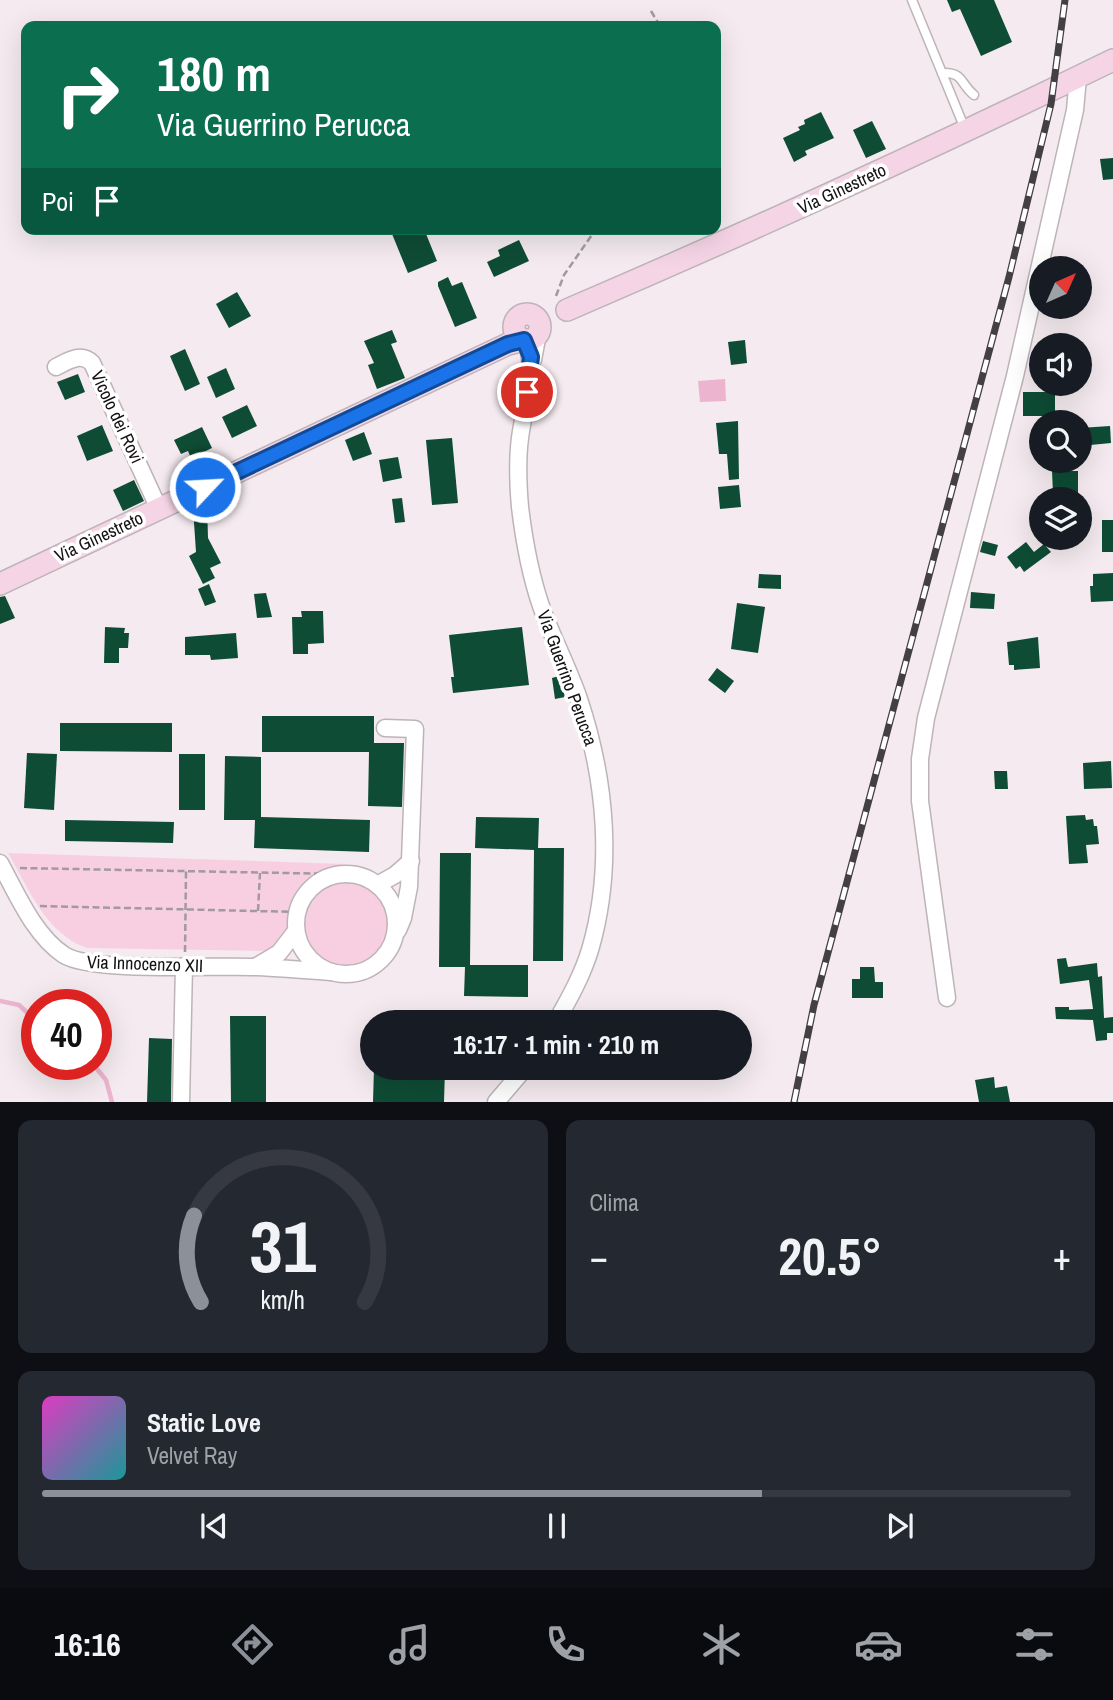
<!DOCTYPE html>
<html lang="it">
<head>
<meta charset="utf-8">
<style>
	body { margin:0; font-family:"Archivo Narrow",sans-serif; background:#242831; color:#f1f3f6; height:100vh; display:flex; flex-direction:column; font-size:26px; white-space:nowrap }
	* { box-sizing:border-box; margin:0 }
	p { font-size:23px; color:#9ea1a6 }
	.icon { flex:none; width:38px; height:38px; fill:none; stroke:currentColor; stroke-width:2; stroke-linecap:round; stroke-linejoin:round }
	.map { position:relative; height:1102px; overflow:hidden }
	.panel { display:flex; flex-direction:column; gap:18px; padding:18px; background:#0d0f14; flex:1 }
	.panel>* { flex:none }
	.banner { position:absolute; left:21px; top:21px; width:700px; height:214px; border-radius:14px; box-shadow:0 7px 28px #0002; background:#0b6e4f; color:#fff; overflow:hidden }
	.needle { width:46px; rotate:45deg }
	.buttons { position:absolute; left:1029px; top:256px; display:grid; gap:14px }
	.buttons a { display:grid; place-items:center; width:63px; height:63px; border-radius:50%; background:#171b24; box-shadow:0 7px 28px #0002; font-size:35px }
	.speed { position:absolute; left:21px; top:989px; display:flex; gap:14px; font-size:35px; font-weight:700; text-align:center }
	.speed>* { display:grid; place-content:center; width:91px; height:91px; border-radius:50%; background:#171b24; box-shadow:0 7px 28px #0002; line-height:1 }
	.speed .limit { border:10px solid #d22; background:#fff; color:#111 }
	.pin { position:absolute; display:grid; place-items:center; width:60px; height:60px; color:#fff; margin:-30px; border:4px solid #fff; border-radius:50%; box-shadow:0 2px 7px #0007 }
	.me { position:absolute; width:77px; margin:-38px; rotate:65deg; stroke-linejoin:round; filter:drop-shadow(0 0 5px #0008) }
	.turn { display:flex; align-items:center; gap:24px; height:147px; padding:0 21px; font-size:32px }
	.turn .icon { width:91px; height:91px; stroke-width:2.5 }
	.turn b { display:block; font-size:49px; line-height:60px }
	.then { display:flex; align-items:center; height:66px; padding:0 21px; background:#0003; gap:14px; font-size:26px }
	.big { font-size:52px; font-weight:700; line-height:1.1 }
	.panel .widget { flex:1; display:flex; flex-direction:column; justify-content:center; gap:10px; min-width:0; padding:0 24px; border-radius:14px; background:#242831 }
	.panel .dial { align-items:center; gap:0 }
	.dial svg { height:182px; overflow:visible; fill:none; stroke:#363941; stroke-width:7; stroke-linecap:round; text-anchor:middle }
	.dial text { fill:#f1f3f6; stroke:none }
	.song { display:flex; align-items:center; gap:21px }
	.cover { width:84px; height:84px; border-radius:10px; background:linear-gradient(135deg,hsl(310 70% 55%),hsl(180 70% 35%)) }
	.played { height:7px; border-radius:4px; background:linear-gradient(90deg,#8c9099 70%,#363941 70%) }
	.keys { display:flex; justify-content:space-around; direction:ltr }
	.heat { display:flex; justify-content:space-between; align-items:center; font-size:38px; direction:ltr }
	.panel .tiles { flex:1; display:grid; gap:18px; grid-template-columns:1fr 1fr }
	.widget:last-child { grid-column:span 2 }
	.trip { position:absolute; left:360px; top:1010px; width:392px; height:70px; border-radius:35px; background:#171b24; box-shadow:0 7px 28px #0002; font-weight:700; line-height:70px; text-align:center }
	.tabs { display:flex; height:112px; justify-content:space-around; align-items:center; background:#090b0e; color:#9ea1a6 }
	.tabs .icon { width:49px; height:49px }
	.tabs .active { color:#8c9099 }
	.tabs b { font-size:32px; color:#f1f3f6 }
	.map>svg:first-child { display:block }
</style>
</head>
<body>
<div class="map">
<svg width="1113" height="1102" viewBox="0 0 1113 1102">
	<rect width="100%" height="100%" fill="#f4eaef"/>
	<!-- green -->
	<g fill="#f7cfe1">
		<path d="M8 853 344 864C329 870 312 875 302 889 284 913 300 937 266 951L87 948C46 934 29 889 8 853Z"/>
		<circle cx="346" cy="924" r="44"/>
	</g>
	<!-- water -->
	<polygon fill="#ecb4cf" points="725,379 726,401 700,402 698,381"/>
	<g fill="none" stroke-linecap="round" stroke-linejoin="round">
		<!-- stream -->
		<g stroke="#ecb4cf" stroke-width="4.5">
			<polyline points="0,1001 19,1005 37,1022"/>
			<polyline points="93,1064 106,1080 112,1102"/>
		</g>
	</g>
	<!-- building -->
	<g fill="#0e4c35">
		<polygon points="947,0 994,0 1012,42 981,56 960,9 952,12"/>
		<polygon points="821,112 834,138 805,151 807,155 794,162 783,138 800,130 798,127 805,124 804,120"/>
		<polygon points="872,121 886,149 866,158 853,130"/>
		<polygon points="1113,158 1113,179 1103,180 1100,159"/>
		<polygon points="390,229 424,229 437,261 408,273"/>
		<polygon points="519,240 529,261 494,277 487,262 500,256 498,250"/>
		<polygon points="448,277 452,286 462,282 477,318 455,327 438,286 438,282"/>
		<polygon points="237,292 251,316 229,328 216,304"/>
		<polygon points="392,330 397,342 391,344 405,378 377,389 368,365 374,363 364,341"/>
		<polygon points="745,340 747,363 731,365 728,342"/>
		<polygon points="185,349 200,384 185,391 170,356"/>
		<polygon points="226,368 235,389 216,398 207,377"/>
		<polygon points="78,374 85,392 65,400 57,382"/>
		<rect x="1023" y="392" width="32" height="24"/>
		<polygon points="247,405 257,426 232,438 222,417"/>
		<polygon points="738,421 739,479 729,480 727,454 719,454 716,423"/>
		<polygon points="102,425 113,451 87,461 77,436"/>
		<polygon points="1110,426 1111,443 1080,446 1080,428"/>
		<polygon points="202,427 212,448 191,458 188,451 181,454 174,440"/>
		<polygon points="364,432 372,454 353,461 345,440"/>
		<polygon points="452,438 458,503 432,505 426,440"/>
		<polygon points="398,457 402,478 383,482 379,460"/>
		<polygon points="1052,471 1078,471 1078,494 1053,494"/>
		<polygon points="134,480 144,501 123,511 113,490"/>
		<polygon points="739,485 741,507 720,509 718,487"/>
		<polygon points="402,498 405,522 395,523 392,499"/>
		<polygon points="207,502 208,538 221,563 210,568 215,578 203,584 189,556 196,552 193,508"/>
		<rect x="1102" y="520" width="11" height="32"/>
		<polygon points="983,541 998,545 995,556 980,552"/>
		<polygon points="1026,542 1034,552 1044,544 1051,552 1024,572 1020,566 1016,569 1007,557"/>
		<polygon points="1113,573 1113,601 1091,602 1090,586 1093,586 1093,574"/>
		<polygon points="759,574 781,575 781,589 758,588"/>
		<polygon points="209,584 216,602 205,606 198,589"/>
		<polygon points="971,592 995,594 994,609 970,608"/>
		<polygon points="266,593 272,617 257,618 254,594"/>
		<polygon points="5,596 15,618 0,624 0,597"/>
		<polygon points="737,603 765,607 758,653 731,649"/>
		<polygon points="301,611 323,611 324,643 308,644 308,654 293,654 292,617 302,617"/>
		<polygon points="105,627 125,628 124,633 129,633 128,648 119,648 119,663 104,663"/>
		<polygon points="522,627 529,685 453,693 451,677 454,677 449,635"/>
		<polygon points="236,633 238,658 211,660 210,655 185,655 185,637"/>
		<polygon points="1038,637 1040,668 1014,670 1014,665 1009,665 1007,642"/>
		<polygon points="717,668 734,681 725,693 708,680"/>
		<polygon points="559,676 565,697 555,699 552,678"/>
		<polygon points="262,716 374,716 374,743 404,743 402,807 368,806 369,752 262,752"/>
		<polygon points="60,723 172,723 172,752 60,751"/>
		<polygon points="27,753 57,754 54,810 24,808"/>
		<rect x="179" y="754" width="26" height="56"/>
		<polygon points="225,756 261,757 261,817 370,820 369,852 254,848 255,820 224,820"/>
		<polygon points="1111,761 1112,788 1084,789 1083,763"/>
		<polygon points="994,771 1007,771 1008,789 995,789"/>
		<polygon points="1085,815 1086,820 1093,819 1094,826 1097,826 1099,844 1086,845 1088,863 1069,864 1066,816"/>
		<polygon points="476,817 539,818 538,848 564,848 563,961 533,961 534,850 475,848"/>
		<polygon points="65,820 174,822 173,843 65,841"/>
		<polygon points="440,853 471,853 470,965 528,965 528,997 464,996 465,967 439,967"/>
		<polygon points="1066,958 1068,967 1097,963 1098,977 1102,976 1104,1018 1113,1017 1113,1033 1107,1033 1107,1040 1096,1041 1093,1020 1056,1019 1055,1007 1069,1007 1069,1010 1093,1009 1089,980 1060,984 1057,959"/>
		<polygon points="860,967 874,967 875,982 883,982 883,998 852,998 852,979 860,979"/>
		<polygon points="439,1010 471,1011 471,1022 439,1022"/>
		<polygon points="230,1016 266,1016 266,1102 231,1102"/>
		<polygon points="149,1038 172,1039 171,1102 147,1102"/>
		<polygon points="374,1068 445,1069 444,1102 373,1102"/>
		<polygon points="994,1077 995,1088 1007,1086 1010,1102 979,1102 975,1080"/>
	</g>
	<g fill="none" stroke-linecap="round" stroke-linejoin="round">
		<!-- lane casing -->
		<g stroke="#bdb4b8" stroke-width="11">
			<g id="lane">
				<polyline points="912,0 965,129"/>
				<path d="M942 73C964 72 960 84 974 95"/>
			</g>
		</g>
		<!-- street casing -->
		<g stroke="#bdb4b8" stroke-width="19">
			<g id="street">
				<path d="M524 340C539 361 523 412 520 438 517 461 518 484 520 507 524 540 530 574 541 606 552 637 568 667 579 699 606 780 614 868 590 950 582 976 569 999 556 1022"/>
				<polyline points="533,360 538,333"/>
				<path d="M56 367C68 361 81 352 92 363L159 509"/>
				<polyline points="385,728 415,729 409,887 403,918 398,930"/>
				<path d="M0 863C17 894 34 935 64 955 93 973 215 965 256 967 281 968 306 970 331 972"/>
				<circle cx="346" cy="924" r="50"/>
				<polyline points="377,885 395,875 411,861"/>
				<polyline points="257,966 279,953 296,931"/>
				<polyline points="947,998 920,801 920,759 926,718 1015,376 1075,110 1078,77"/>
				<polyline points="181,1102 184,966"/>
				<polyline points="496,1102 525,1068"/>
			</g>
		</g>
		<!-- secondary casing -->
		<g stroke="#bdb4b8" stroke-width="24">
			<g id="secondary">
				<path d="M567 310C751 231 933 148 1113 60"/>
				<circle cx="527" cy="327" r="13"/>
				<polyline points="0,584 508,344 524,340"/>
			</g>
		</g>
		<!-- path -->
		<g stroke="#a29a9e" stroke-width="2.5" stroke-dasharray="7 3.5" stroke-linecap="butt">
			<polyline points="651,11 660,26"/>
			<polyline points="556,296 564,275 596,229"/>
			<polyline points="20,868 339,874"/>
			<polyline points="40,906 298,912"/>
			<polyline points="258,911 260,873"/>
			<polyline points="185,952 186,871"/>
		</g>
		<!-- lane -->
		<use href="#lane" stroke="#fff" stroke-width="8"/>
		<!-- street -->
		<use href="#street" stroke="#fff" stroke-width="16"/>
		<!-- secondary -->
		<use href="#secondary" stroke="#f5d4e6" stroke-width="21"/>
		<!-- rail casing -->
		<g stroke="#443f42" stroke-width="7">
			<polyline id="rail" points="794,1102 814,1005 1009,277 1051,104 1065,0"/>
		</g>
		<!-- rail -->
		<use href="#rail" stroke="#fff" stroke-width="4.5" stroke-dasharray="13" stroke-linecap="butt"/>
	</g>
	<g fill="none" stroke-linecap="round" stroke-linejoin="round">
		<!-- route casing -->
		<g stroke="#114b97" stroke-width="18">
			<polyline id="route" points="205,487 508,344 524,340 531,357 527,392"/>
		</g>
		<!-- route -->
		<use href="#route" stroke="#1a73e8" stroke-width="12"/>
	</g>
	<g text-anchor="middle" stroke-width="7" stroke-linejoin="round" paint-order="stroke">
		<!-- street labels -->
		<g font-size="18" fill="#141113" stroke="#fff">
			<text transform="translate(842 189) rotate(-25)" y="6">Via Ginestreto</text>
			<text transform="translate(117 417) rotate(65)" y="6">Vicolo dei Rovi</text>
			<text transform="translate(99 537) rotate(-25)" y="6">Via Ginestreto</text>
			<text transform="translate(567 678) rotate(70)" y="6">Via Guerrino Perucca</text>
			<text transform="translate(145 964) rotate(2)" y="6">Via Innocenzo XII</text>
		</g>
	</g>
</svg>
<div class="buttons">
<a><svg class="needle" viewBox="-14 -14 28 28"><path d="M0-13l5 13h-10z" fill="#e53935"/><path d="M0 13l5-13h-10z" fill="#9ea1a6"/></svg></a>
<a><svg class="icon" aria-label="sound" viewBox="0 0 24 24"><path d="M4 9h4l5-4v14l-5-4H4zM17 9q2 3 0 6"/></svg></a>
<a><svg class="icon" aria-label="search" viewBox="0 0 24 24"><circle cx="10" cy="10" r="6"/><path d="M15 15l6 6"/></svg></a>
<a><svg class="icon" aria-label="layers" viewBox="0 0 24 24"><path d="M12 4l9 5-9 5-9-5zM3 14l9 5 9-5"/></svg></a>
</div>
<div class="speed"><div class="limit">40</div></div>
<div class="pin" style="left:527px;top:392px;background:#d93025"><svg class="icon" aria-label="arrive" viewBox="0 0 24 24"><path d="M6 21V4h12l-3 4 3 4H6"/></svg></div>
<svg class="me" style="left:205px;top:487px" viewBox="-20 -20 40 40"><circle r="17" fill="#1a73e8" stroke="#fff" stroke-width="3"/><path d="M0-11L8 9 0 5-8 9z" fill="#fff"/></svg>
<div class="trip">16:17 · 1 min · 210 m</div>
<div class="banner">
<div class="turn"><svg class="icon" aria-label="right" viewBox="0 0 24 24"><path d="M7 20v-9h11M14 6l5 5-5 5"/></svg><div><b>180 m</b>Via Guerrino Perucca</div></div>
<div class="then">Poi<svg class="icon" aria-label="arrive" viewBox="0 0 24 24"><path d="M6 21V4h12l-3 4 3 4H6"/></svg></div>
</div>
</div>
<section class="panel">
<div class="tiles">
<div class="widget dial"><svg viewBox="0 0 100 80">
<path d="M14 69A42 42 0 1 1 86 69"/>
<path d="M14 69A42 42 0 0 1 11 31" stroke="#8c9099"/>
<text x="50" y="56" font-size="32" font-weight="700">31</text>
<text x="50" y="72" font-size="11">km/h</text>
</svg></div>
<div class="widget"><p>Clima</p>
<div class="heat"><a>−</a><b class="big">20.5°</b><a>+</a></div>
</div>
<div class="widget">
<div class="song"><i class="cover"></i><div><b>Static Love</b><p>Velvet Ray</p></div></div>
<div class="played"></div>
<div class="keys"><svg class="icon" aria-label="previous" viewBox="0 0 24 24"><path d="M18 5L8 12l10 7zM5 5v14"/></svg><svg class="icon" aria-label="pause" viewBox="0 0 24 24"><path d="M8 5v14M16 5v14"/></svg><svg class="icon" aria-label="next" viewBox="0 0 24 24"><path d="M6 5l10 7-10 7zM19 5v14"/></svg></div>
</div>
</div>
</section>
<nav class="tabs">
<b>16:16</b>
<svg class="icon active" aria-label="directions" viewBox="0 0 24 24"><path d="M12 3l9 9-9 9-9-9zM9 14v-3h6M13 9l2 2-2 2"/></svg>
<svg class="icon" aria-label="music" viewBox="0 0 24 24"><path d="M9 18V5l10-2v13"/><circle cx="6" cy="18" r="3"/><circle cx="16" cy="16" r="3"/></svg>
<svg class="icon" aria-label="phone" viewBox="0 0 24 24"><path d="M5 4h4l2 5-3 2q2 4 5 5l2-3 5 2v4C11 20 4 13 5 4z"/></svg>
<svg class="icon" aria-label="climate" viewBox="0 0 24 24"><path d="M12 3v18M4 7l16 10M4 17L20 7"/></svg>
<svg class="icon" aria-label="car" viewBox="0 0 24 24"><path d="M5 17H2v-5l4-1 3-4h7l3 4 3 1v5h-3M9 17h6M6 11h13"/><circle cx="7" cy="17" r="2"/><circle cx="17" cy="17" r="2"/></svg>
<svg class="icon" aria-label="filters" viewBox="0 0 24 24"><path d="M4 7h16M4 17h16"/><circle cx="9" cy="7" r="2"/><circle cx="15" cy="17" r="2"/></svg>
</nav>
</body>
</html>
